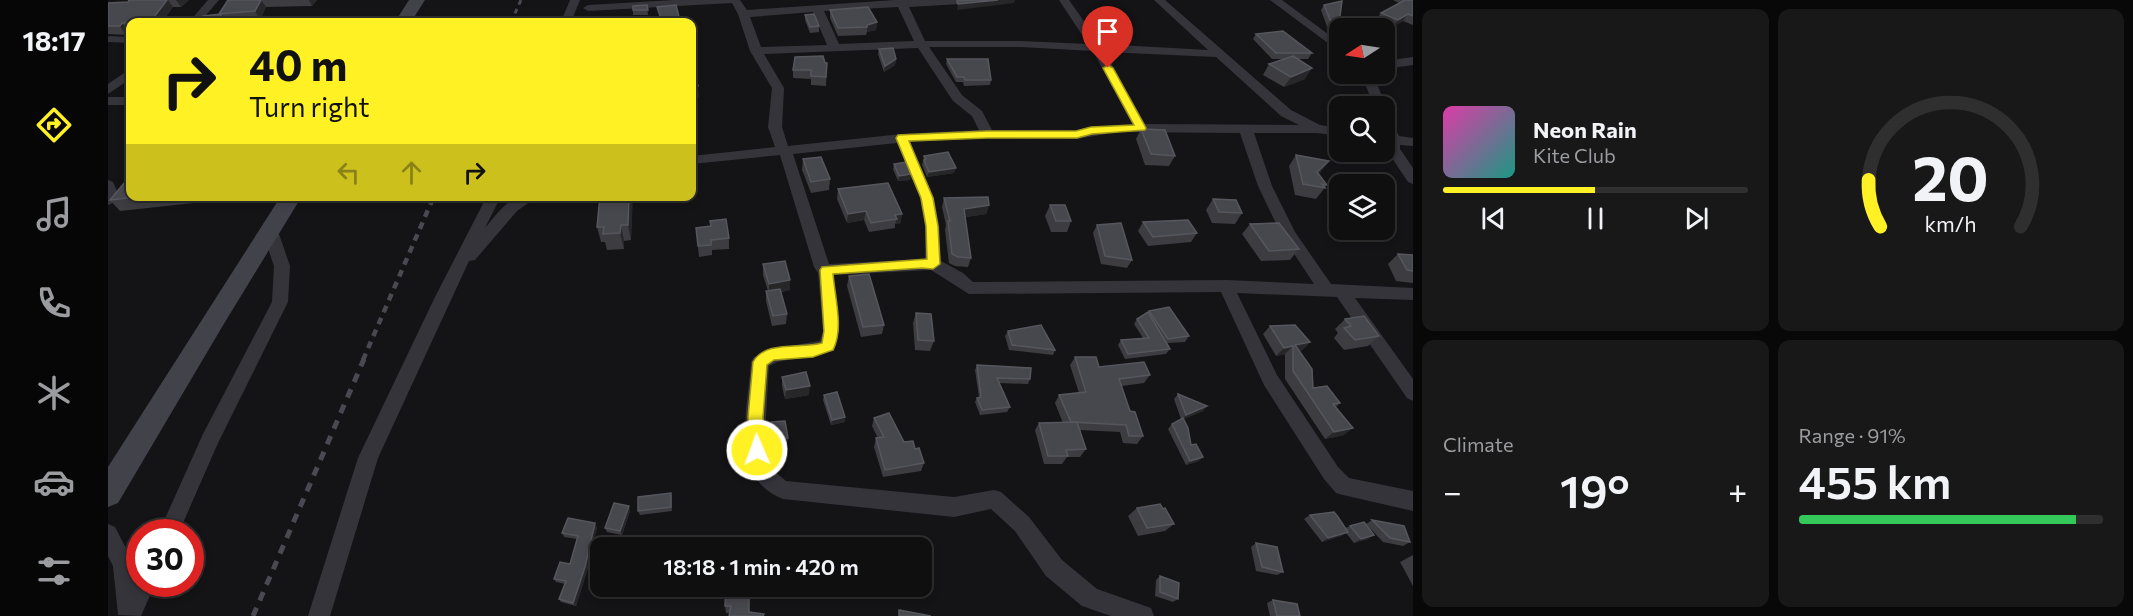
<!DOCTYPE html>
<html lang="en">
<head>
<meta charset="utf-8">
<style>
	body { margin:0; font-family:Commissioner,sans-serif; background:#181819; color:#f1f3f6; height:100vh; display:flex; flex-direction:column; font-size:22px; white-space:nowrap }
	* { box-sizing:border-box; margin:0 }
	p { font-size:20px; color:#9b9c9f }
	.icon { flex:none; width:33px; height:33px; fill:none; stroke:currentColor; stroke-width:2; stroke-linecap:round; stroke-linejoin:round }
	.map { position:relative; flex:1; overflow:hidden }
	.sheet { display:flex; flex-direction:column; gap:9px; padding:9px; background:#080809; width:720px }
	.sheet>* { flex:none }
	.hud { position:absolute; left:18px; top:18px; width:570px; height:183px; border-radius:12px; box-shadow:0 3px 9px #0003,0 0 0 2px #2f2f30; background:#fff123; color:#111; overflow:hidden }
	.needle { width:39px; rotate:258deg }
	.controls { position:absolute; left:1221px; top:18px; display:grid; gap:12px }
	.controls a { display:grid; place-items:center; width:66px; height:66px; border-radius:12px; background:#0f0f10; box-shadow:0 3px 9px #0003,0 0 0 2px #2f2f30; font-size:30px }
	.speed { position:absolute; left:18px; top:519px; display:flex; gap:12px; font-size:30px; font-weight:700; text-align:center }
	.speed>* { display:grid; place-content:center; width:78px; height:78px; border-radius:50%; background:#0f0f10; box-shadow:0 3px 9px #0003,0 0 0 2px #2f2f30; line-height:1 }
	.speed .limit { border:9px solid #d22; background:#fff; color:#111 }
	.pin { position:absolute; display:grid; place-items:center; width:51px; height:51px; color:#fff; margin:-62px -26px; border-radius:50% 50% 50% 0; rotate:-45deg; box-shadow:0 0 6px #0007 }
	.pin .icon { rotate:45deg }
	.me { position:absolute; width:66px; margin:-33px; rotate:358deg; stroke-linejoin:round; filter:drop-shadow(0 0 4px #0008) }
	.turn { display:flex; align-items:center; gap:21px; height:126px; padding:0 24px; font-size:27px }
	.turn .icon { width:78px; height:78px; stroke-width:2.5 }
	.turn b { display:block; font-size:42px; line-height:51px }
	.lanes { display:flex; align-items:center; height:57px; padding:0 24px; background:#0003; justify-content:center; gap:30px; direction:ltr }
	.lanes .off { opacity:.35 }
	.big { font-size:45px; font-weight:600; line-height:1.1 }
	.sheet .card { flex:1; display:flex; flex-direction:column; justify-content:center; gap:9px; min-width:0; padding:0 21px; border-radius:12px; background:#181819 }
	.sheet .dial { align-items:center; gap:0 }
	.dial svg { height:156px; overflow:visible; fill:none; stroke:#2f2f30; stroke-width:7; stroke-linecap:round; text-anchor:middle }
	.dial text { fill:#f1f3f6; stroke:none }
	.song { display:flex; align-items:center; gap:18px }
	.cover { width:72px; height:72px; border-radius:9px; background:linear-gradient(135deg,hsl(320 70% 55%),hsl(170 70% 35%)) }
	.played { height:6px; border-radius:3px; background:linear-gradient(90deg,#fff123 50%,#2f2f30 50%) }
	.keys { display:flex; justify-content:space-around; direction:ltr }
	.heat { display:flex; justify-content:space-between; align-items:center; font-size:33px; direction:ltr }
	.charge { height:9px; border-radius:4px; background:linear-gradient(90deg,#34c759 91%,#2f2f30 0) }
	.sheet .tiles { flex:1; display:grid; gap:9px; grid-template-columns:repeat(2,1fr) }
	.trip { position:absolute; left:482px; top:537px; width:342px; height:60px; border-radius:12px; background:#0f0f10; box-shadow:0 3px 9px #0003,0 0 0 2px #2f2f30; font-weight:600; line-height:60px; text-align:center }
	main { display:flex; flex:1; min-height:0 }
	.dock { display:flex; flex-direction:column; width:108px; justify-content:space-around; align-items:center; background:#060606; color:#9b9c9f }
	.dock .icon { width:42px; height:42px }
	.dock .current { color:#fff123 }
	.dock b { font-size:27px; color:#f1f3f6 }
	.map>svg:first-child { display:block }
</style>
</head>
<body>
<main>
<nav class="dock">
<b>18:17</b>
<svg class="icon current" aria-label="directions" viewBox="0 0 24 24"><path d="M12 3l9 9-9 9-9-9zM9 14v-3h6M13 9l2 2-2 2"/></svg>
<svg class="icon" aria-label="music" viewBox="0 0 24 24"><path d="M9 18V5l10-2v13"/><circle cx="6" cy="18" r="3"/><circle cx="16" cy="16" r="3"/></svg>
<svg class="icon" aria-label="phone" viewBox="0 0 24 24"><path d="M5 4h4l2 5-3 2q2 4 5 5l2-3 5 2v4C11 20 4 13 5 4z"/></svg>
<svg class="icon" aria-label="climate" viewBox="0 0 24 24"><path d="M12 3v18M4 7l16 10M4 17L20 7"/></svg>
<svg class="icon" aria-label="car" viewBox="0 0 24 24"><path d="M5 17H2v-5l4-1 3-4h7l3 4 3 1v5h-3M9 17h6M6 11h13"/><circle cx="7" cy="17" r="2"/><circle cx="17" cy="17" r="2"/></svg>
<svg class="icon" aria-label="filters" viewBox="0 0 24 24"><path d="M4 7h16M4 17h16"/><circle cx="9" cy="7" r="2"/><circle cx="15" cy="17" r="2"/></svg>
</nav>
<div class="map">
<svg width="1305" height="616" viewBox="0 0 1305 616">
	<rect width="100%" height="100%" fill="#141416"/>
	<g fill="none" stroke-linecap="round" stroke-linejoin="round">
		<!-- street -->
		<g fill="#35343b" fill-rule="evenodd">
			<polygon points="100,0 111,0 92,22 81,22"/>
			<polygon points="462,0 472,0 463,22 453,22"/>
			<path d="M566 0H632L639 10 787 0H875L870 3 801 7 817 41H913L980 44 951 0H961L992 44 1100 50 1046 0H1057L1183 110 1212 125 1232 128V136L1209 133H1146L1164 186 1187 232 1223 284 1305 288V300L1247 298 1305 379V401L1299 398 1229 297 1129 293 1169 375 1230 467 1241 478 1305 491V511L1235 495 1228 493 1216 479 1156 385 1113 292 861 294 823 270 726 275 731 331 726 351 669 362 661 366 657 434 660 466 678 481 846 497 886 490 893 492 921 517 954 560 989 589 1043 608 1046 616H1003L974 606 938 576 907 531 883 509 846 517 675 499C620 478 640 409 643 362L646 357 668 348 712 341 715 331 710 273 706 267 672 155 584 164V156L667 147 660 127 664 88 642 51 630 14 624 3 480 11 475 8 480 5ZM790 7 806 41 731 44 716 11ZM705 12 719 45 653 47 642 17ZM821 47H913L985 51 1024 124 983 127 969 131 884 130 874 111 854 95ZM810 48 845 101 864 116 871 130 794 134 680 146 674 127 676 88 656 54ZM997 52 1108 57 1173 116 1191 125 1037 124ZM1010 132 1132 133 1150 186 1173 234 1206 284 1118 280 865 282 855 273 833 261 831 226 826 198 802 142 879 138 969 139ZM789 143 812 198 817 226V259L721 264 685 154Z"/>
			<polygon points="1162,0 1174,0 1232,43 1232,52"/>
			<polygon points="0,36 22,37 22,43 0,42"/>
			<polygon points="1305,57 1305,65 1276,69 1276,61"/>
			<polygon points="22,69 22,79 0,94 0,84"/>
			<polygon points="1253,74 1265,74 1278,106 1277,109 1276,106 1266,106"/>
			<rect x="0" y="97" width="22" height="8"/>
			<polygon points="1276,114 1282,118 1291,136 1305,138 1305,146 1292,145 1292,149 1305,168 1305,184 1300,182 1278,149"/>
			<polygon points="0,180 5,182 10,193 5,203 0,205"/>
			<path d="M379 196H393L377 228C396 206 399 196 430 196L409 211 367 260 361 261 270 458 222 616H200L250 458 327 297Z"/>
			<polygon points="162,226 167,227 170,231 182,266 180,302 110,443 71,532 51,532 95,434 164,302 166,266 154,231 157,227"/>
			<polygon points="0,524 7,527 26,564 28,578 32,575 32,584 47,584 33,616 10,615 5,566 0,556"/>
		</g>
		<!-- secondary -->
		<g fill="#42424b" fill-rule="evenodd">
			<polygon points="301,0 317,0 303,22 287,22"/>
			<polygon points="173,196 194,196 114,327 10,503 0,507 0,467"/>
		</g>
		<!-- rail-far2 -->
		<polyline stroke="#494952" stroke-width="3" stroke-dasharray="5 4.5" stroke-linecap="butt" points="403,22 413,0"/>
		<!-- rail-far1 -->
		<polyline stroke="#494952" stroke-width="4.5" stroke-dasharray="7 6" stroke-linecap="butt" points="255,360 326,196"/>
		<!-- rail -->
		<polyline stroke="#494952" stroke-width="5" stroke-dasharray="9 8" stroke-linecap="butt" points="145,616 256,359"/>
	</g>
	<!-- wall -->
	<g fill="#3c3c41">
		<polygon points="21,0 81,0 73,7 65,7 54,22 22,22 22,31 20,32 18,35 0,34 0,3 20,2"/>
		<polygon points="120,0 209,0 204,6 158,7 152,20 119,22 111,15"/>
		<polygon points="1285,0 1305,0 1305,25 1295,21 1284,27 1268,20 1273,13 1291,3"/>
		<polygon points="539,5 540,15 525,15 525,10"/>
		<polygon points="1216,5 1230,31 1227,36 1221,32 1213,10"/>
		<polygon points="722,10 769,22 768,30 759,32 758,35 730,36 722,18"/>
		<polygon points="697,15 711,26 711,32 702,33 697,20"/>
		<polygon points="1148,34 1204,53 1200,59 1189,59 1197,79 1176,87 1155,75 1161,64 1177,59 1164,59 1145,39"/>
		<polygon points="771,49 788,59 787,65 776,72 770,54"/>
		<polygon points="839,59 883,80 882,85 856,86 855,82 848,82 838,64"/>
		<polygon points="717,63 719,63 718,86 703,85 703,79 685,78 685,70"/>
		<polygon points="1033,129 1067,156 1061,166 1037,165 1028,139"/>
		<polygon points="1188,155 1213,172 1210,174 1219,185 1208,199 1187,195 1181,166"/>
		<polygon points="816,156 846,173 819,177 814,165"/>
		<polygon points="695,159 722,179 721,190 703,193 694,170"/>
		<polygon points="786,164 803,174 802,180 790,181 785,169"/>
		<polygon points="730,189 794,214 792,224 787,224 787,228 761,232 756,220 739,223 729,199"/>
		<polygon points="22,196 95,196 95,202 12,211 2,200"/>
		<polygon points="492,196 524,196 523,240 516,241 516,249 499,250 497,242 493,242 489,227"/>
		<polygon points="836,198 881,205 878,214 857,217 863,258 860,267 847,266 841,263 837,230 838,225 834,207"/>
		<polygon points="1105,199 1134,213 1127,224 1104,223 1098,210"/>
		<polygon points="942,205 963,221 959,232 943,232 937,216"/>
		<polygon points="1035,222 1089,233 1083,242 1040,246 1030,231"/>
		<polygon points="1142,224 1191,249 1182,260 1153,261 1134,234"/>
		<polygon points="989,225 1024,260 1019,268 993,264 985,233"/>
		<polygon points="588,228 621,238 621,249 604,250 604,255 591,257"/>
		<polygon points="1290,254 1305,255 1305,283 1288,281 1280,264"/>
		<polygon points="655,264 682,290 673,292 679,314 678,324 664,326 658,301 658,291 660,291 655,275"/>
		<polygon points="741,276 776,325 774,334 753,337 739,286"/>
		<polygon points="1041,311 1081,336 1077,342 1059,343 1062,349 1058,354 1017,359 1010,345 1013,340 1035,338 1026,324 1029,319 1040,313"/>
		<polygon points="808,313 826,341 822,351 807,350 805,323"/>
		<polygon points="1237,319 1271,336 1260,346 1236,350 1226,338 1230,333 1227,329"/>
		<polygon points="1162,326 1202,342 1194,350 1191,351 1205,388 1232,403 1228,407 1236,435 1217,439 1177,379 1177,354 1168,356 1155,334"/>
		<polygon points="900,331 947,350 945,355 901,350 897,336"/>
		<polygon points="967,357 991,367 1042,375 1036,383 1014,386 1022,411 1035,436 1029,444 1015,443 1012,432 971,430 978,449 972,457 959,457 954,464 936,464 927,430 931,423 955,423 947,403 951,395 971,393 962,365"/>
		<polygon points="869,365 922,379 920,384 891,383 902,407 899,412 872,415 867,402 869,398 871,397 867,370"/>
		<polygon points="674,377 701,395 677,399 674,386"/>
		<polygon points="1070,394 1099,406 1095,411 1075,419 1083,445 1091,461 1078,465 1060,429 1064,424 1073,419 1066,399"/>
		<polygon points="716,395 737,417 737,422 723,425 715,400"/>
		<polygon points="766,418 796,442 807,449 816,463 813,471 775,477 766,447 768,438 770,438 764,426"/>
		<polygon points="663,422 680,438 679,443 665,444"/>
		<polygon points="563,493 564,511 532,515 530,511"/>
		<polygon points="1029,508 1066,524 1057,531 1030,536 1020,516"/>
		<polygon points="522,511 514,535 499,532 497,528"/>
		<polygon points="1202,515 1238,528 1242,526 1260,539 1246,543 1238,533 1233,536 1214,542 1196,519"/>
		<polygon points="1264,520 1302,542 1295,546 1275,542 1258,524"/>
		<polygon points="489,527 479,571 468,606 453,602 451,599 457,584 448,582 446,579 462,564 469,539 456,537 454,533"/>
		<polygon points="1148,543 1175,572 1169,575 1148,571 1143,547"/>
		<polygon points="1305,555 1305,586 1292,562"/>
		<polygon points="1052,576 1070,599 1065,602 1047,596 1048,580"/>
		<polygon points="618,586 641,612 618,613 617,606"/>
		<polygon points="1165,600 1192,616 1162,616 1159,603"/>
	</g>
	<!-- shaded-wall -->
	<g fill="#27272a">
		<polygon points="59,0 60,0 65,7 54,22 44,22 43,21"/>
		<polygon points="68,0 81,0 73,7"/>
		<polygon points="153,0 158,7 152,20 147,11"/>
		<polygon points="201,0 209,0 204,6"/>
		<polygon points="890,0 907,0 906,3 849,10 850,4"/>
		<polygon points="114,14 119,22 108,22"/>
		<polygon points="1300,14 1295,21 1284,27 1290,20"/>
		<polygon points="769,22 768,30 759,32 759,25"/>
		<polygon points="14,23 20,32 18,35 12,26"/>
		<polygon points="788,59 787,65 776,72 777,66"/>
		<polygon points="1204,68 1197,79 1176,87 1183,77"/>
		<polygon points="590,86 591,97 584,98 584,87"/>
		<polygon points="1221,161 1213,172 1201,183 1209,172"/>
		<polygon points="848,168 846,173 819,177 821,172"/>
		<polygon points="803,174 802,180 790,181 791,176"/>
		<polygon points="521,196 524,196 525,199 523,240 520,225"/>
		<polygon points="881,205 878,214 853,218 856,209"/>
		<polygon points="758,211 756,220 739,223 740,214"/>
		<polygon points="794,214 792,224 787,224 789,219 787,215"/>
		<polygon points="513,225 516,241 516,249 512,233"/>
		<polygon points="682,280 682,290 661,294 661,284"/>
		<polygon points="1202,342 1194,350 1185,352 1187,345"/>
		<polygon points="1185,346 1177,354 1168,356 1176,348"/>
		<polygon points="702,386 701,395 677,399 678,390"/>
		<polygon points="1099,406 1095,411 1074,420 1078,415"/>
		<polygon points="737,417 737,422 723,425 724,420"/>
		<polygon points="1245,428 1236,435 1217,439 1226,432"/>
		<polygon points="1095,457 1091,461 1078,465 1082,461"/>
		<polygon points="521,506 522,511 514,535 512,531"/>
		<polygon points="487,523 489,527 479,571 468,606 465,603"/>
		<polygon points="1240,532 1233,536 1214,542 1220,538"/>
		<polygon points="1266,535 1260,539 1246,543 1253,539"/>
	</g>
	<!-- building -->
	<g fill="#47474e" stroke="#56565e" stroke-width="1.5">
		<polygon points="21,0 59,0 43,21 14,23 12,26 0,26 0,3 20,2"/>
		<polygon points="120,0 153,0 147,11 111,14"/>
		<polygon points="869,0 890,0 850,4 849,1"/>
		<polygon points="1297,0 1305,0 1305,16 1300,14 1290,20 1273,13"/>
		<polygon points="1234,1 1230,31 1225,27 1216,5"/>
		<polygon points="539,5 540,10 525,10 525,6"/>
		<polygon points="568,5 572,21 554,22 549,7"/>
		<polygon points="760,7 769,22 759,25 759,27 730,28 722,10"/>
		<polygon points="114,14 108,22 90,22 95,16"/>
		<polygon points="706,14 711,26 702,27 697,15"/>
		<polygon points="1175,31 1204,53 1168,53 1148,34"/>
		<polygon points="785,48 788,59 777,66 771,49"/>
		<polygon points="715,56 717,63 719,63 718,77 703,76 703,70 685,70 687,57"/>
		<polygon points="1185,56 1204,68 1183,77 1161,64"/>
		<polygon points="839,59 880,59 883,80 857,80 856,77 849,77"/>
		<polygon points="584,74 586,74 590,86 584,87"/>
		<polygon points="1033,129 1057,130 1067,156 1043,154"/>
		<polygon points="840,152 848,168 821,172 816,160 818,159 816,156"/>
		<polygon points="1188,155 1221,161 1209,172 1219,185 1214,184 1217,188 1195,184"/>
		<polygon points="713,157 722,179 703,182 695,159"/>
		<polygon points="798,162 803,174 791,176 786,164"/>
		<polygon points="17,182 22,182 22,196 37,196 2,200"/>
		<polygon points="780,183 794,214 787,215 789,219 763,223 758,211 740,214 730,189"/>
		<polygon points="492,196 521,196 520,225 513,225 512,233 495,234 496,227 489,227"/>
		<polygon points="880,197 881,205 856,209 863,258 850,257 844,254 840,221 842,221 836,198"/>
		<polygon points="1105,199 1128,200 1134,213 1111,212"/>
		<polygon points="942,205 957,205 963,221 948,221"/>
		<polygon points="618,219 621,238 603,240 603,245 590,246 588,228 603,226 602,221"/>
		<polygon points="1080,220 1089,233 1045,237 1035,222"/>
		<polygon points="1013,223 1024,260 997,256 989,225"/>
		<polygon points="1171,223 1191,249 1161,251 1142,224"/>
		<polygon points="1290,254 1305,255 1305,271 1299,270"/>
		<polygon points="677,261 682,280 661,284 655,264"/>
		<polygon points="761,274 776,325 755,327 741,276"/>
		<polygon points="672,289 679,314 665,316 658,291"/>
		<polygon points="1061,307 1081,336 1060,339 1041,311"/>
		<polygon points="1040,312 1062,349 1020,354 1013,340 1041,338 1029,319"/>
		<polygon points="808,313 823,314 826,341 810,340"/>
		<polygon points="1256,316 1271,336 1247,340 1236,328 1243,326 1237,319"/>
		<polygon points="933,325 947,350 904,345 900,331"/>
		<polygon points="1187,325 1202,342 1187,345 1204,369 1205,388 1219,386 1232,403 1225,404 1245,428 1226,432 1185,371 1185,346 1176,348 1162,326"/>
		<polygon points="967,357 988,357 991,367 1036,362 1042,375 1011,379 1022,411 1027,412 1035,436 1021,436 1018,425 963,422 951,395 978,392"/>
		<polygon points="869,365 923,368 922,379 889,378 902,407 874,410 869,398 873,397"/>
		<polygon points="698,372 702,386 678,390 674,377"/>
		<polygon points="729,392 737,417 724,420 716,395"/>
		<polygon points="1070,394 1099,406 1078,415"/>
		<polygon points="781,413 796,442 805,441 807,449 811,448 816,463 777,470 768,438 776,437 766,418"/>
		<polygon points="1075,418 1080,428 1083,445 1088,444 1095,457 1082,461 1064,424"/>
		<polygon points="677,421 680,438 665,439 663,422"/>
		<polygon points="969,422 978,449 958,450 960,456 940,456 931,423"/>
		<polygon points="563,493 563,507 530,511 530,497"/>
		<polygon points="506,503 521,506 512,531 497,528"/>
		<polygon points="1052,504 1055,509 1057,508 1066,524 1039,528 1029,508"/>
		<polygon points="1226,512 1230,517 1240,532 1220,538 1202,515"/>
		<polygon points="460,518 487,523 477,567 465,603 451,599 458,581 446,579 452,562 462,564 470,536 454,533"/>
		<polygon points="1264,520 1296,526 1302,542 1282,538"/>
		<polygon points="1256,522 1266,535 1253,539 1242,526"/>
		<polygon points="1148,543 1169,547 1175,572 1154,567"/>
		<polygon points="1052,576 1071,583 1070,599 1052,592"/>
		<polygon points="618,586 641,586 641,612 656,614 655,616 621,616 623,606 617,606"/>
		<polygon points="1165,600 1189,604 1192,616 1169,616"/>
		<polygon points="791,610 823,616 791,616"/>
	</g>
	<!-- route -->
	<path fill="#fff123" stroke="#a69d17" stroke-width="1.5" d="M1000 65 1005 68 1038 128 1037 130 984 134 969 138H879L801 141 825 198 830 226 832 264 825 269 814 268 725 274C727 298 736 329 725 350L705 357 666 360 659 365 655 417 657 450 654 455 649 457 643 455 641 450 640 417 645 362C657 340 693 349 714 343L716 331 712 270 714 267 819 259 818 226 813 198 788 138 790 135 879 131H968L983 127 1026 125 995 68Z"/>
</svg>
<div class="controls">
<a><svg class="needle" viewBox="-14 -14 28 28"><path d="M0-13l5 13h-10z" fill="#e53935"/><path d="M0 13l5-13h-10z" fill="#9b9c9f"/></svg></a>
<a><svg class="icon" aria-label="search" viewBox="0 0 24 24"><circle cx="10" cy="10" r="6"/><path d="M15 15l6 6"/></svg></a>
<a><svg class="icon" aria-label="layers" viewBox="0 0 24 24"><path d="M12 4l9 5-9 5-9-5zM3 14l9 5 9-5"/></svg></a>
</div>
<div class="speed"><div class="limit">30</div></div>
<div class="pin" style="left:1000px;top:68px;background:#d93025"><svg class="icon" aria-label="arrive" viewBox="0 0 24 24"><path d="M6 21V4h12l-3 4 3 4H6"/></svg></div>
<svg class="me" style="left:649px;top:450px" viewBox="-20 -20 40 40"><circle r="17" fill="#fff123" stroke="#fff" stroke-width="3"/><path d="M0-11L8 9 0 5-8 9z" fill="#fff"/></svg>
<div class="trip">18:18 · 1 min · 420 m</div>
<div class="hud">
<div class="turn"><svg class="icon" aria-label="right" viewBox="0 0 24 24"><path d="M7 20v-9h11M14 6l5 5-5 5"/></svg><div><b>40 m</b>Turn right</div></div>
<div class="lanes"><svg class="icon off" aria-label="left" viewBox="0 0 24 24"><path d="M17 20v-9H6M10 6l-5 5 5 5"/></svg><svg class="icon off" aria-label="ahead" viewBox="0 0 24 24"><path d="M12 20V5M6 11l6-6 6 6"/></svg><svg class="icon" aria-label="right" viewBox="0 0 24 24"><path d="M7 20v-9h11M14 6l5 5-5 5"/></svg></div>
</div>
</div>
<section class="sheet">
<div class="tiles">
<div class="card">
<div class="song"><i class="cover"></i><div><b>Neon Rain</b><p>Kite Club</p></div></div>
<div class="played"></div>
<div class="keys"><svg class="icon" aria-label="previous" viewBox="0 0 24 24"><path d="M18 5L8 12l10 7zM5 5v14"/></svg><svg class="icon" aria-label="pause" viewBox="0 0 24 24"><path d="M8 5v14M16 5v14"/></svg><svg class="icon" aria-label="next" viewBox="0 0 24 24"><path d="M6 5l10 7-10 7zM19 5v14"/></svg></div>
</div>
<div class="card dial"><svg viewBox="0 0 100 80">
<path d="M14 69A42 42 0 1 1 86 69"/>
<path d="M14 69A42 42 0 0 1 8 45" stroke="#fff123"/>
<text x="50" y="56" font-size="32" font-weight="700">20</text>
<text x="50" y="72" font-size="11">km/h</text>
</svg></div>
<div class="card"><p>Climate</p>
<div class="heat"><a>−</a><b class="big">19°</b><a>+</a></div>
</div>
<div class="card"><p>Range · 91%</p><b class="big">455 km</b><div class="charge"></div></div>
</div>
</section>
</main>
</body>
</html>
